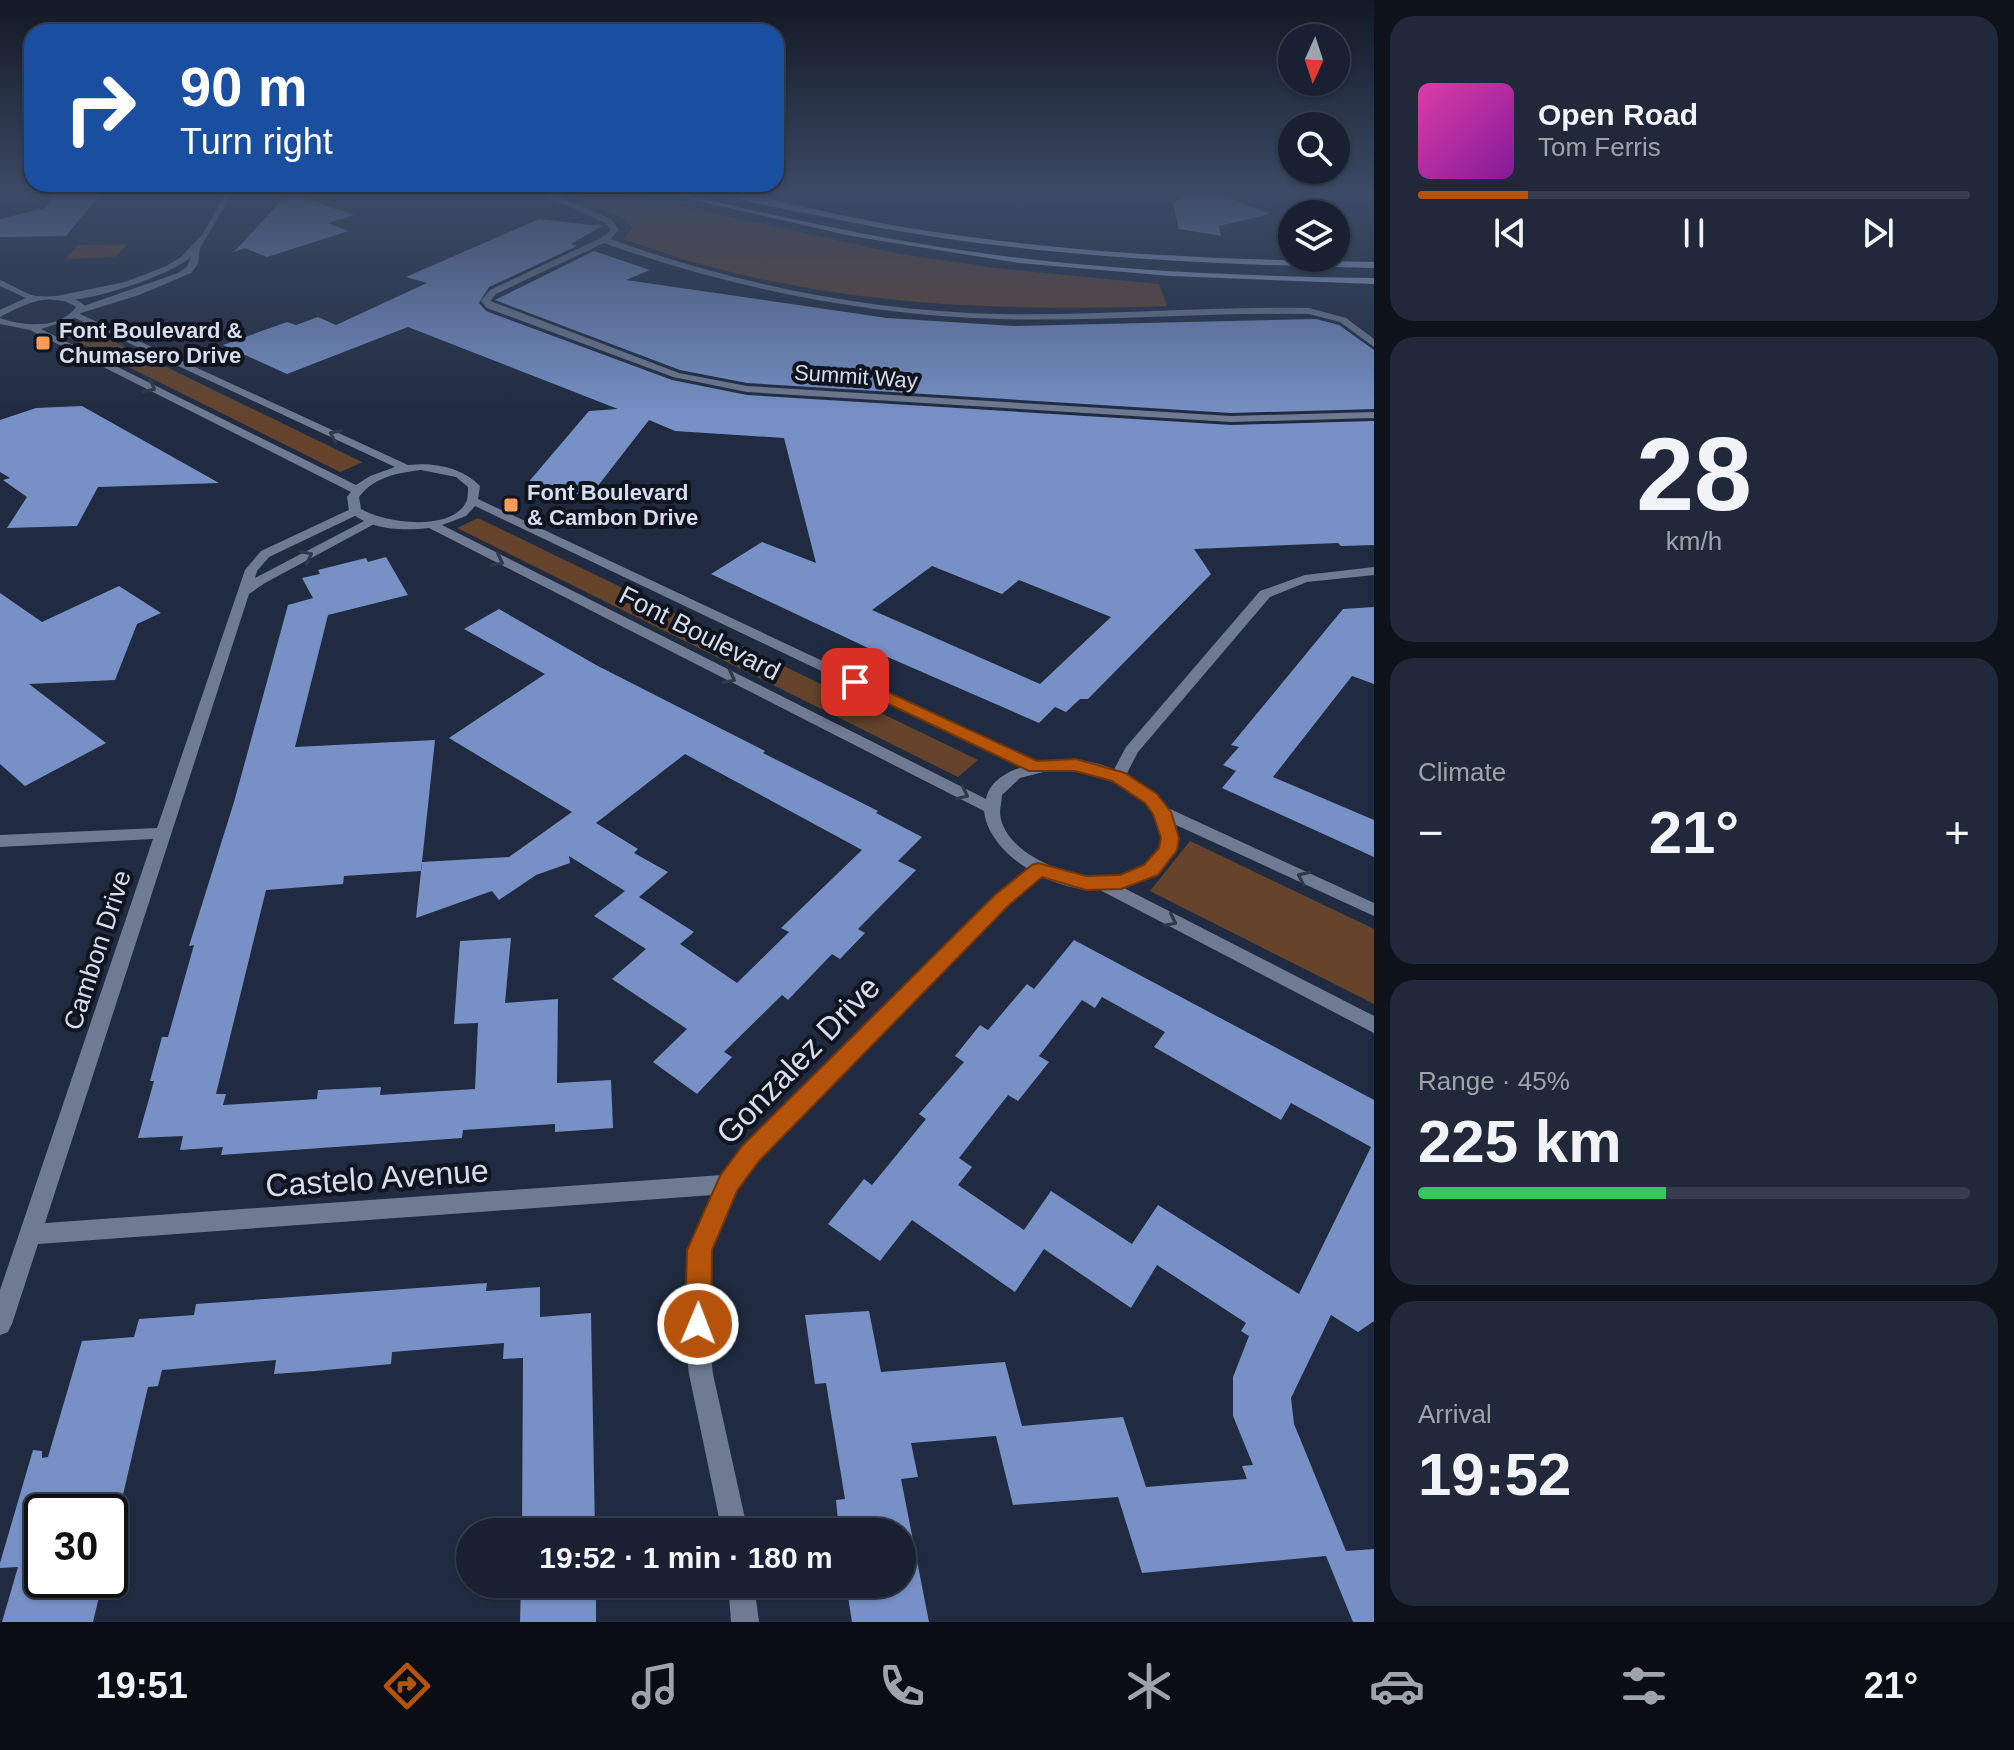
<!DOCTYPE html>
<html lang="en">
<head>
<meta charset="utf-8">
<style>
	body { margin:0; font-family:Arial,sans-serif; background:#212839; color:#f1f3f6; height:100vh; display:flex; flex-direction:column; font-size:30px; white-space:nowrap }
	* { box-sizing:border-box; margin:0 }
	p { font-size:26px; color:#9fa3ab }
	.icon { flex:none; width:44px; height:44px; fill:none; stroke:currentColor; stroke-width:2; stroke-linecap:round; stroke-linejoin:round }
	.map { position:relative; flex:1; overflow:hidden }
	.panel { display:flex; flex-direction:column; gap:16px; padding:16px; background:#0d121b; width:640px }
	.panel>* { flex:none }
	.top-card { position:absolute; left:24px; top:24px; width:760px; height:168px; border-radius:24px; box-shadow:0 2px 6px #0004,0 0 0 2px #363e4d; background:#1a4fa0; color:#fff; overflow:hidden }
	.needle { width:52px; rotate:183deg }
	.buttons { position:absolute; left:1278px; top:24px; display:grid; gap:16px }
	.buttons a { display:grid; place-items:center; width:72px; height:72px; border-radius:50%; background:#182031; box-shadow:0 2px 6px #0004,0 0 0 2px #363e4d; font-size:40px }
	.speed { position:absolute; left:24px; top:1494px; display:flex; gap:16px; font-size:40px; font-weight:700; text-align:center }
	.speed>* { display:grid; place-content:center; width:104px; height:104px; border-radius:50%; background:#182031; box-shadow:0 2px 6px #0004,0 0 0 2px #363e4d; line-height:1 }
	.speed .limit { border:4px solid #111; border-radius:12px; background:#fff; color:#111 }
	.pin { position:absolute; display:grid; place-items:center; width:68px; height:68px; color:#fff; margin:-34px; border-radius:16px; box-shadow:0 4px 12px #0006 }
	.me { position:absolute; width:88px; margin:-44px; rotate:1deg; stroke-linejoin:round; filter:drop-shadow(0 0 6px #0008) }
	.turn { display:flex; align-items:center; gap:28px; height:168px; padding:0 24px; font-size:36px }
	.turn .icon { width:104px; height:104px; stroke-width:2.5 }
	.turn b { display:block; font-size:56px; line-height:68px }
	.big { font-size:60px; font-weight:800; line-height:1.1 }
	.panel .card { flex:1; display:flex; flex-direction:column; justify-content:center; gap:12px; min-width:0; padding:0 28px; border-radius:24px; background:#212839 }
	.panel .dial { align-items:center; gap:0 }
	.dial b { font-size:104px; line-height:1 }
	.song { display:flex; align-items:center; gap:24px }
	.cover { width:96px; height:96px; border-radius:12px; background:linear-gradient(135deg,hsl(320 70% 55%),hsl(290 70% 35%)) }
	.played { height:8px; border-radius:4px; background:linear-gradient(90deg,#b45309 20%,#363e4d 20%) }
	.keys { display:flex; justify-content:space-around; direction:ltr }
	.heat { display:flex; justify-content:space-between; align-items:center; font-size:44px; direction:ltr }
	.charge { height:12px; border-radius:6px; background:linear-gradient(90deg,#34c759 45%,#363e4d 0) }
	.trip { position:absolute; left:456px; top:1518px; width:460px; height:80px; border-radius:40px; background:#182031; box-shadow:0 2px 6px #0004,0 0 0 2px #363e4d; font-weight:800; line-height:80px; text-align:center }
	.menu { display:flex; height:128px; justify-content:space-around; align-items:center; background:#0a0d14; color:#9fa3ab }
	.menu .icon { width:56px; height:56px }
	.menu .selected { color:#b45309 }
	.menu b { font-size:36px; color:#f1f3f6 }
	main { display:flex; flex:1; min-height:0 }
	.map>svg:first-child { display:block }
</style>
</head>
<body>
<main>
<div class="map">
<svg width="1374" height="1622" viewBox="0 0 1374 1622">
	<rect width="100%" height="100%" fill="#202b41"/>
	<!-- green -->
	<g fill="#66442c">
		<path d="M558 191H612L900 254 1003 269 1159 284 1167 306C981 312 800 305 624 239L633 228 623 218Z"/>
		<polygon points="127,244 116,257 66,259 78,245"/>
		<polygon points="80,325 362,462 363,462 340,472 58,332"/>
		<polygon points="478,518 978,760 958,777 457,528"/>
		<polygon points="1190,841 1374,929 1374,1004 1150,891"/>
	</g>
	<!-- building -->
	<g fill="#7791c6" fill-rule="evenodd">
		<polygon points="60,191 103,191 66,236 0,237 0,219 45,208"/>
		<polygon points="1190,191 1221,195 1270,214 1219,226 1221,236 1179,229 1173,203"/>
		<polygon points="297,196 354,215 327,223 349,231 267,257 245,248 234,252 282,200"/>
		<path d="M539 219 602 226 571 244 577 246 489 287 479 303 486 311 672 380 747 395 1231 425 1374 421V545L1341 546 1338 543 1194 549 1211 574 1088 699H1080L1066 712 1055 707 1039 723 883 655 711 574 762 542 816 563 784 438 675 431 649 420 590 496 526 485 589 411 618 409 408 327 287 374 223 345 287 322 296 325 318 317 336 325 427 283 406 277ZM932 566 1002 594 1019 580 1111 617 1040 684 872 610Z"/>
		<polygon points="594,251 650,270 626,280 887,318 1014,326 1316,319 1339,325 1374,350 1374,409 1231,413 747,383 680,370 495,300"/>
		<polygon points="82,406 219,483 98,487 77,526 7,528 27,497 3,480 10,478 0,472 0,420 36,408"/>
		<polygon points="386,557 408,595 328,615 295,747 435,740 421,871 344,876 343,884 266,890 216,1094 226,1094 223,1105 317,1099 318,1090 381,1087 380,1095 475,1089 478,1023 454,1024 460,941 511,938 505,1003 558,999 557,1083 611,1080 613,1128 555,1132 555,1124 463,1130 462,1138 221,1155 223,1147 180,1150 183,1136 138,1138 154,1081 150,1081 162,1037 168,1037 194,945 189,946 234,802 288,605 313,598 302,578 320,574 318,570 366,558 368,562"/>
		<polygon points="119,586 161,613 137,624 115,680 29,684 106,743 25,786 0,764 0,593 42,622"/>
		<polygon points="1374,607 1374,684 1352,676 1273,777 1374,820 1374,857 1222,788 1236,771 1223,765 1239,747 1231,745 1343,609"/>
		<path d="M499 609 596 665 765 751 763 753 878 811 876 813 922 837 898 861 916 870 858 929 865 933 840 959 832 954 788 1000 782 995 724 1052 732 1057 697 1094 653 1062 687 1029 612 979 646 949 594 916 625 891 569 856 570 863 536 875 499 900 492 891 416 918 422 862 509 857 572 812 449 738 545 674 464 629ZM685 754 862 850 781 928 789 932 737 983 680 944 694 932 639 897 668 872 634 853 638 849 596 823Z"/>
		<path d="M1074 940 1374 1100V1321L1358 1332 1331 1315 1291 1398 1294 1424 1346 1551 1374 1549V1622H1353L1326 1556 1142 1573 1118 1497 1013 1505 996 1436 911 1443 918 1477 901 1479 929 1622H852L846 1584H902V1532H839L836 1500 845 1499 826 1383 815 1384 805 1315 869 1311 881 1372 1005 1362 1022 1426 1123 1417 1146 1487 1247 1479 1242 1466 1253 1465 1233 1416V1377L1249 1336 1241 1331 1246 1323 1157 1265 1131 1308 1044 1249 1015 1292 912 1220 880 1261 828 1224 864 1179 872 1185 926 1119 919 1114 964 1062 955 1056 980 1025 988 1030 1027 984 1034 989ZM1102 997 1165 1032 1154 1047 1281 1120 1291 1103 1371 1147 1299 1294 1158 1205 1132 1244 1051 1191 1024 1230 958 1185 972 1167 959 1158 1008 1095 1018 1101 1049 1062 1039 1056 1082 1000 1095 1008Z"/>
		<polygon points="487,1283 486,1291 540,1287 540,1317 591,1313 595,1532 522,1532 523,1358 503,1359 504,1343 392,1352 391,1364 315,1371 274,1374 276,1360 162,1370 158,1386 148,1387 119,1512 42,1512 42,1580 103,1580 93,1622 2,1622 18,1567 0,1568 0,1563 33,1450 42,1451 42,1458 48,1457 82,1341 134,1337 139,1319 194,1315 196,1304"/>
		<polygon points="521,1584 596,1584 596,1622 520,1622"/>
	</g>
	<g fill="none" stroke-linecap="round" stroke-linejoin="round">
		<!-- minor -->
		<g fill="#6f7b92" fill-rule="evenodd">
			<path d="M227 191H234L200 248 198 264 191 273 139 295 81 313 76 310 78 308 178 273 187 267 191 257C170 276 71 310 47 298L125 282 164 267 180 258 202 235Z"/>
			<path d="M536 191H546L611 219 619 230 610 239C736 284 866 311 1000 314 1103 316 1206 306 1309 308L1346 318 1374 339V347L1340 322 1309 314C1205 312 1102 322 998 319 863 315 731 288 604 243L496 294 490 301 679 373 747 386 1231 416 1374 412V418L1231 422 747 392 673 377 487 308 481 301 490 290 601 238 611 230 605 223Z"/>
			<polygon points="355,507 359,508 359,514 269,557 257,571 255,578 368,519 376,519 378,522 265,583 249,594 45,1223 722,1175 744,1146 996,896 1032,865 1044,865 1046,869 1044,873 1008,904 758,1160 736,1190 710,1250 710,1348 713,1374 748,1532 722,1532 689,1374 686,1348 688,1250 713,1195 38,1244 12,1324 8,1332 0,1335 0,1290 153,839 0,847 0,835 157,828 245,570 261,551"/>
			<polygon points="1374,567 1374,575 1307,582 1270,597 1138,752 1123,781 1113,781 1110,777 1126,747 1260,591 1305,575"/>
			<polygon points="728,1584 754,1584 759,1622 731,1622"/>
		</g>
		<!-- tertiary -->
		<path fill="#6f7b92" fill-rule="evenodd" d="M0 280C11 284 25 294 36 296 55 298 69 292 85 306L80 314 408 465C433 462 462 467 480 486L478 499 1040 763C1085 751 1138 772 1168 808L1374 903V916L1176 825C1181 860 1155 882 1122 887L1374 1016V1033L1098 889C1056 893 989 856 984 811L429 528C402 531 370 530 349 511L347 497 351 492 30 330 0 324V318C22 326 60 330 76 307 50 290 24 305 0 317V310L26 298 0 286ZM75 318 395 467 370 476 356 485 41 329ZM421 470 456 477 468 487C468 491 468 496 467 500 454 533 384 523 361 509L359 497C374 477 397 473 421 470ZM475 506 1023 767C1007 771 989 782 986 799L442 525 466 516ZM1055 769C1091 771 1125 779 1150 808 1158 817 1163 828 1161 841 1149 907 1004 872 1000 813 1000 807 1002 800 1002 795L1020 778Z"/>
		<!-- secondary -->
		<g fill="#96a8cd" fill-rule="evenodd">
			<path d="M655 191H669C768 214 867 237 967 251 1102 271 1238 276 1374 278V284L1171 276 1019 263 851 236Z"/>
			<path d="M717 191H732C799 206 867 222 935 232 1081 254 1227 260 1374 262V268C1193 264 1012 256 835 219 801 212 747 204 717 191Z"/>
		</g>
	</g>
	<!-- one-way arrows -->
	<defs><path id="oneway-chevron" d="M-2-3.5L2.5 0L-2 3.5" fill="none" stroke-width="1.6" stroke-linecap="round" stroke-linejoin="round" transform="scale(2)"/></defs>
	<g stroke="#313847">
		<use href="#oneway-chevron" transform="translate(150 387) rotate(27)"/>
		<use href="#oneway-chevron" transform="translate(335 435) rotate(-155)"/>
		<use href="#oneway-chevron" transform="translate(307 556) rotate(-27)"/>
		<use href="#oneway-chevron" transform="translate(498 561) rotate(27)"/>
		<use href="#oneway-chevron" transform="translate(730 678) rotate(27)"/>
		<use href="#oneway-chevron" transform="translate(963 794) rotate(26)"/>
		<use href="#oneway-chevron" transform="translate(1303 877) rotate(-155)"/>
		<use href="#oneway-chevron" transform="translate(1171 921) rotate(27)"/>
	</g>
	<!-- sky -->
	<linearGradient id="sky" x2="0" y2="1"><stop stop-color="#121824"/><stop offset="0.46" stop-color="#3c4a65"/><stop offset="1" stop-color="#3c4a65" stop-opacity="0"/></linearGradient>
	<rect width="1374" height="418" fill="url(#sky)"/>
	<!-- route -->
	<polygon fill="#b45309" stroke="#753606" stroke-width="2" points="855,677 1037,761 1076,759 1125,773 1157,794 1171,812 1179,838 1177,850 1158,875 1121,889 1086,890 1042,877 1009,905 759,1161 737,1191 712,1250 711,1324 707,1333 698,1337 688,1333 685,1324 687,1250 720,1176 742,1146 995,895 1032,865 1038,863 1086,876 1120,875 1144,865 1159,848 1161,838 1153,814 1145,803 1112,781 1075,771 1029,771 849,685 849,679"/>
	<!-- markers -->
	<g fill="#fd9c56" stroke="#0f141e" stroke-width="3">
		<rect x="35" y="335" width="16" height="16" rx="4"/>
		<rect x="503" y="497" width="16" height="16" rx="4"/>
	</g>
	<g text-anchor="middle" stroke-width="8" stroke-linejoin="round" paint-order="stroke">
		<!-- far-poi labels -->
		<g font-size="22" font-weight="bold" fill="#d6dded" stroke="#0f141e" text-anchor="start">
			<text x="59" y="338">Font Boulevard &amp;<tspan x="59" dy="25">Chumasero Drive</tspan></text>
			<text x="527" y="500">Font Boulevard<tspan x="527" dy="25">&amp; Cambon Drive</tspan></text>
		</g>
		<!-- far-street labels -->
		<g font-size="22" fill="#d6dded" stroke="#0f141e">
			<text transform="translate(856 376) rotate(4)" y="8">Summit Way</text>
		</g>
		<!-- street labels -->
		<g font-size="26" fill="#d6dded" stroke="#0f141e">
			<text transform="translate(700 633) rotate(27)" y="9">Font Boulevard</text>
			<text transform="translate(97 950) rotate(-72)" y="9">Cambon Drive</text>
		</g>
		<!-- near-street labels -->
		<g font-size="32" fill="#d6dded" stroke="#0f141e">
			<text transform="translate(798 1060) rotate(-46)" y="11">Gonzalez Drive</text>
			<text transform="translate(377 1178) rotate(-4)" y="11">Castelo Avenue</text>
		</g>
	</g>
</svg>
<div class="buttons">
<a><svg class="needle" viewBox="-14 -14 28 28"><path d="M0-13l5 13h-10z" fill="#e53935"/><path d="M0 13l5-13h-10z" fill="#9fa3ab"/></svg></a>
<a><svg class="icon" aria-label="search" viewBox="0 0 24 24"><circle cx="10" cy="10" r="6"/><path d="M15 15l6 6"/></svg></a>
<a><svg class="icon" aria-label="layers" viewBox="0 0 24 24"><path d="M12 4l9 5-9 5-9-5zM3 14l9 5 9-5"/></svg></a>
</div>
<div class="speed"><div class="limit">30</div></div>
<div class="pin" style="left:855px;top:682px;background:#d93025"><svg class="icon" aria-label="arrive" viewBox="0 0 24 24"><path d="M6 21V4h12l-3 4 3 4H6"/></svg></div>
<svg class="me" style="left:698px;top:1324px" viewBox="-20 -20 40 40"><circle r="17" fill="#b45309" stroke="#fff" stroke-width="3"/><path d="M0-11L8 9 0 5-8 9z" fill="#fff"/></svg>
<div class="trip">19:52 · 1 min · 180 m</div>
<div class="top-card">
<div class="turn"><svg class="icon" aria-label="right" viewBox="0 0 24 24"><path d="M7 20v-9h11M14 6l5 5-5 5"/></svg><div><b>90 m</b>Turn right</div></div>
</div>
</div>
<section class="panel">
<div class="card">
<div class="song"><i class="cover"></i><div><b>Open Road</b><p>Tom Ferris</p></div></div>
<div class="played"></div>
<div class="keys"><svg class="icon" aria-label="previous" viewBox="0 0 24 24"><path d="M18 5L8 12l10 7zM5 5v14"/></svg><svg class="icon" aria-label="pause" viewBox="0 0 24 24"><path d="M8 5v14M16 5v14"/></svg><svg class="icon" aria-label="next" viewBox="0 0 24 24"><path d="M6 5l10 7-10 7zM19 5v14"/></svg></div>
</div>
<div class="card dial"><b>28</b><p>km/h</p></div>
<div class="card"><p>Climate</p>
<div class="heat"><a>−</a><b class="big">21°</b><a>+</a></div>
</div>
<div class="card"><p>Range · 45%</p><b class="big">225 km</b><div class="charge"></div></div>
<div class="card"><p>Arrival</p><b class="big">19:52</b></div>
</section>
</main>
<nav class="menu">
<b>19:51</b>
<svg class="icon selected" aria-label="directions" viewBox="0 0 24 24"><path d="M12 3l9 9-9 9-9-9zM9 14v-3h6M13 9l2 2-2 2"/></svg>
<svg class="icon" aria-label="music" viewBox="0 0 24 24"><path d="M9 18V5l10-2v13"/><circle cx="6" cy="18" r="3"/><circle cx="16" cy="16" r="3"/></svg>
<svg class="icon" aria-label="phone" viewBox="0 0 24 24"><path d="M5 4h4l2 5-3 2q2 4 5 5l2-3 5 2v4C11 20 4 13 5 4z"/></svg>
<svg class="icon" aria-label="climate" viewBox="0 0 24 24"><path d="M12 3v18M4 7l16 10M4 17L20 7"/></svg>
<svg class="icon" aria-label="car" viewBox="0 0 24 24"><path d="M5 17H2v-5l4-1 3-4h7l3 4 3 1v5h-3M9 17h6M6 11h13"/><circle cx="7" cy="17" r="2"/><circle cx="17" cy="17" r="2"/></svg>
<svg class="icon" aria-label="filters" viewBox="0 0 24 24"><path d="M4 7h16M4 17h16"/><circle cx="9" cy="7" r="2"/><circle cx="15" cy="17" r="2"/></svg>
<b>21°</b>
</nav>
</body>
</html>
